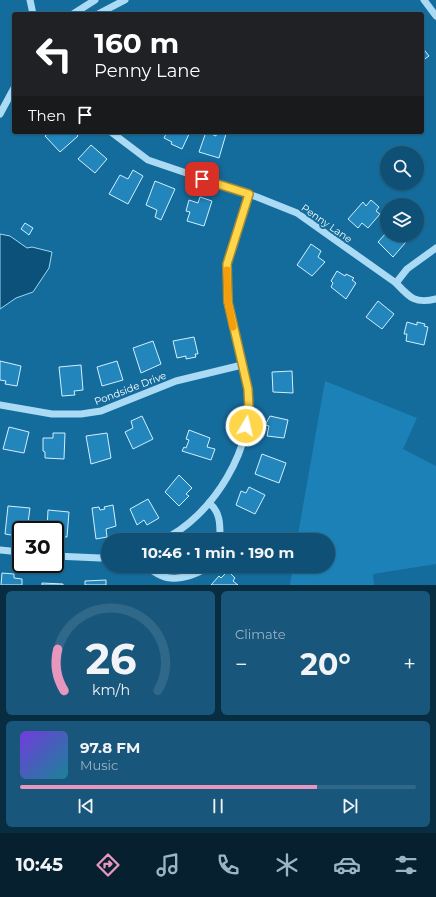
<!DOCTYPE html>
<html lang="en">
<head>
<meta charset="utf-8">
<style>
	body { margin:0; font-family:Montserrat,sans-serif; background:#18577b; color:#f1f3f6; height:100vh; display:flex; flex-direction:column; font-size:15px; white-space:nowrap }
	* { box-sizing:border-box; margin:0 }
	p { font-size:13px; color:#9bb5c5 }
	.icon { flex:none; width:22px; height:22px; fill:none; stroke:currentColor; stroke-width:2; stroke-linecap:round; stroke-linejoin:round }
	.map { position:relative; height:585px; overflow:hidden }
	.details { display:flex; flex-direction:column; gap:6px; padding:6px; background:#082d41; flex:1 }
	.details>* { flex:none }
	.guide { position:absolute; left:12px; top:12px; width:412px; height:122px; border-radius:4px; box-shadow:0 1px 3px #0004,0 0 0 1px #2f6888; background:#202124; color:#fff; overflow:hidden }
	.controls { position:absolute; left:380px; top:146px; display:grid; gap:8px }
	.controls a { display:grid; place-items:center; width:44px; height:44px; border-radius:50%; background:#0f5176; box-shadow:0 1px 3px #0004,0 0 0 1px #2f6888; font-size:20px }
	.speed { position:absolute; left:12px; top:521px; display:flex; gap:8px; font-size:20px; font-weight:700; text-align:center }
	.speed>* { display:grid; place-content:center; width:52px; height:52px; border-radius:50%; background:#0f5176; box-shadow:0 1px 3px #0004,0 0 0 1px #2f6888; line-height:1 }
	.speed .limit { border:2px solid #111; border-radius:6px; background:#fff; color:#111 }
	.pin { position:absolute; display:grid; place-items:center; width:34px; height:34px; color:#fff; margin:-17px; border-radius:8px; box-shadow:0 2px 6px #0006 }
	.me { position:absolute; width:44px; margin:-22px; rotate:9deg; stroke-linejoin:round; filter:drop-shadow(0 0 3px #0008) }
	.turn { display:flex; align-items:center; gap:14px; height:84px; padding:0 16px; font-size:18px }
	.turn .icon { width:52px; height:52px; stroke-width:2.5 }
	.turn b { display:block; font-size:28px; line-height:34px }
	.then { display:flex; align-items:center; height:38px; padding:0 16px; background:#0003; gap:8px; font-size:15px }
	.big { font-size:30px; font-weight:700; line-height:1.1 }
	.details .widget { flex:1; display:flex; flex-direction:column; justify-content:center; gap:6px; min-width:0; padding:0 14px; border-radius:6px; background:#18577b }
	.details .dial { align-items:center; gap:0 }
	.dial svg { height:104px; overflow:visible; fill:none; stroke:#2f6888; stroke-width:7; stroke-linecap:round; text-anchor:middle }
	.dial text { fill:#f1f3f6; stroke:none }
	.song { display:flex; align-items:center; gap:12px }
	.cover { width:48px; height:48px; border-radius:6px; background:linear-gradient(135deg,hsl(260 70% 55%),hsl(190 70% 35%)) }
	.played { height:4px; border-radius:2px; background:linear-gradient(90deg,#e797bd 75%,#2f6888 75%) }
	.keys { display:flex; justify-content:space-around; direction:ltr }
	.heat { display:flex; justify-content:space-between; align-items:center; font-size:22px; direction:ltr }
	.details .tiles { flex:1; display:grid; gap:6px; grid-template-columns:1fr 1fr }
	.widget:last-child { grid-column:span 2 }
	.trip { position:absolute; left:101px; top:533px; width:234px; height:40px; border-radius:20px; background:#0f5176; box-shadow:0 1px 3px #0004,0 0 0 1px #2f6888; font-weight:700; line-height:40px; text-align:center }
	.menu { display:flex; height:64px; justify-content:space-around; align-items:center; background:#06202f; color:#9bb5c5 }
	.menu .icon { width:28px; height:28px }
	.menu .selected { color:#e797bd }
	.menu b { font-size:18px; color:#f1f3f6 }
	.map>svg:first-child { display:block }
</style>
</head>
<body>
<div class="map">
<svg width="436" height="585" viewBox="0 0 436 585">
	<rect width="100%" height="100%" fill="#146c9d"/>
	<!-- green -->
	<polygon fill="#1c81b7" points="325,381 417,418 403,449 436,466 436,564 373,574 374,585 290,585 293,566 328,566 328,540 297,540"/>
	<!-- water -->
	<polygon fill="#0c5179" stroke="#9cd9f6" points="0,234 10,236 27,248 32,247 52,252 49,268 33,292 16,298 0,309"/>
	<!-- building -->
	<g fill="#2286bc" stroke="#d2effd">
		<polygon points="422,47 429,56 422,61"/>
		<polygon points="50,132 75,132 78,136 60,152 45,136"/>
		<polygon points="167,132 190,132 182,149 171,144 172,142 164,138"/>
		<polygon points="206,132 216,136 217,132 226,134 219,158 199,152"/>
		<polygon points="91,145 107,159 95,173 78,159"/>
		<polygon points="133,170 143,176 128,204 109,194 120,175 128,179"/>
		<polygon points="155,181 175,189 161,220 155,217 157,210 146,205"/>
		<polygon points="200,197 212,201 204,226 187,221 190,212 186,211 189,200 198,203"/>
		<polygon points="371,200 379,207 376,211 380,214 368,228 362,223 358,228 348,219 363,202 366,206"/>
		<polygon points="25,223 33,228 29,235 21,229"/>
		<polygon points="387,232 387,235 412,235 393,257 378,242"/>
		<polygon points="311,244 321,251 318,257 325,262 312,276 297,265"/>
		<polygon points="337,271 345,276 346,274 354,278 352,280 356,283 346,299 331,287 333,283 331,281"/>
		<polygon points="378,301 394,314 382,329 366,317"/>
		<polygon points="407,322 417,325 417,322 425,324 424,326 428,327 424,345 406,341 407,334 404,334"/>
		<polygon points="194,337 198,354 195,354 196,357 186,359 186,356 177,358 173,341"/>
		<polygon points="153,341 161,364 141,373 133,348"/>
		<polygon points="0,361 21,366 17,386 5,384 6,381 0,380"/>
		<polygon points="117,361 123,380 102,386 97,367"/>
		<polygon points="81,365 83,390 74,391 75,395 62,396 59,367"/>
		<polygon points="292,371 293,393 273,392 272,372"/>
		<polygon points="142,416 153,439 133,449 125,432 133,428 131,421"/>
		<polygon points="270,416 288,420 284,438 267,436 269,426 265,425"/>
		<polygon points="9,427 29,432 24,453 3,449"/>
		<polygon points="189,430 210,438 207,447 215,449 211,460 182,451 184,447 186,448 189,440 186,439"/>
		<polygon points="53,433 65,433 64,459 45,458 45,452 43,451 43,438 53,438"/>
		<polygon points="107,433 111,458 91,464 86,436"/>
		<polygon points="262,454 286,463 279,483 255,474"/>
		<polygon points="179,475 192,488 186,494 189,496 179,506 165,492"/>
		<polygon points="249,487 265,495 255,514 236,505 241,491 246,493"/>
		<polygon points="148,499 159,518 147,525 144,520 137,525 130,509"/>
		<polygon points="113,505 116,526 106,529 107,537 96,539 92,508 99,507 100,510 105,509 104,507"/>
		<polygon points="8,506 30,508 27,530 21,530 21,534 18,533 17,536 5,534"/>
		<polygon points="48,510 69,512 67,537 55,537 55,530 47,530"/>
		<polygon points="236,533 262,538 262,540 235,540"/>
		<polygon points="228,571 235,578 233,581 238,585 211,585 219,576 221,578"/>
		<polygon points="2,573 14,574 14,578 22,579 22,585 1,585"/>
		<polygon points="106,580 106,585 85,585 85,581"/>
		<polygon points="42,583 63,584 63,585 42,585"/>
	</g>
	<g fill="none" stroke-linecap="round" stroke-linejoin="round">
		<!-- minor -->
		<g stroke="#aadaf4" stroke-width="7">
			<polyline points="30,0 33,14"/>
			<polyline points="424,0 436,16"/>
			<polyline points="73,14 95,0"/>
			<polyline points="98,14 125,0"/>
			<polyline points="0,114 14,88"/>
			<polyline points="111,132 148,160 257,197 297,213 396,283 407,269 436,248"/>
			<path d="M396 283C410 298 415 304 436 299"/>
			<polyline points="0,405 52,414 81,414 101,411 176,381 242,365"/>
			<path d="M209 503C221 512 220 526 220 540"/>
			<path d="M162 540C212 518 257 445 248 389 242 353 229 319 227 282 227 276 226 269 227 264 228 257 231 250 233 243 239 227 244 211 249 194"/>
			<polyline points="0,550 21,552"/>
			<polyline points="55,556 100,558 108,556"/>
			<path d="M146 566C152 571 163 578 171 578 181 579 201 574 207 566"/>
		</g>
	</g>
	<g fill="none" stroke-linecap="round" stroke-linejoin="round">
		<!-- route casing -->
		<g stroke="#a68a30" stroke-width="10">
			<polyline id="route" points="202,179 249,194 227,264 228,302 248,389 249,409 246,426"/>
		</g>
		<!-- route -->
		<use href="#route" stroke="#ffd54a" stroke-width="7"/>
		<!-- slow -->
		<polyline stroke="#f59e0b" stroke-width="7" points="227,270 228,302 233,327"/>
	</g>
	<g text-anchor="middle" stroke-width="4" stroke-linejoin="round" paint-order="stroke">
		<!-- street labels -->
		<g font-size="10" fill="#fff" stroke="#146c9d">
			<text transform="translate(327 223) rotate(35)" y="4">Penny Lane</text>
			<text transform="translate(130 388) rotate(-21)" y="4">Pondside Drive</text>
		</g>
	</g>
</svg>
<div class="controls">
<a><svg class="icon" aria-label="search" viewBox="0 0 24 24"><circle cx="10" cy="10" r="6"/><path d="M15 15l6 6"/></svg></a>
<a><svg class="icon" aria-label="layers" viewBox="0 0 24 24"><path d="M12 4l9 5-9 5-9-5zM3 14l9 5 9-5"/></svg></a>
</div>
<div class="speed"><div class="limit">30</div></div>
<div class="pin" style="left:202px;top:179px;background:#d93025"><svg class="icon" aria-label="arrive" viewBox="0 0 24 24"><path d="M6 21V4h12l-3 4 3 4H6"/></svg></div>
<svg class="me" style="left:246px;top:426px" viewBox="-20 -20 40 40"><circle r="17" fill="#ffd54a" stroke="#fff" stroke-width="3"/><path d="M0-11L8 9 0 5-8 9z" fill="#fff"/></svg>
<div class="trip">10:46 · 1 min · 190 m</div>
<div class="guide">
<div class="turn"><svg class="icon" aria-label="left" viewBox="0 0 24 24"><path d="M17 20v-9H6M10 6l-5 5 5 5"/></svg><div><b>160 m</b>Penny Lane</div></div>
<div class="then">Then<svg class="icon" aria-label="arrive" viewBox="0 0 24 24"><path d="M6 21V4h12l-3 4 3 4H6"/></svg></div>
</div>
</div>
<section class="details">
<div class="tiles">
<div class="widget dial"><svg viewBox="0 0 100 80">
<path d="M14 69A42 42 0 1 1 86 69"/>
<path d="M14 69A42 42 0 0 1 9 37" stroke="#e797bd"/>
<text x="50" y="56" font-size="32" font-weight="700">26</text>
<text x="50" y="72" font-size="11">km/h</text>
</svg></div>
<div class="widget"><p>Climate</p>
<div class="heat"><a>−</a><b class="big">20°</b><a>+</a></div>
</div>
<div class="widget">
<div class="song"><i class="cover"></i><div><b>97.8 FM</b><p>Music</p></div></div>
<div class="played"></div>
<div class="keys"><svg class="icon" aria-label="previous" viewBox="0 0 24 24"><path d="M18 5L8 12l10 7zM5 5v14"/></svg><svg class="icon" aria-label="pause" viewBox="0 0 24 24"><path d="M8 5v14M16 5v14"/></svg><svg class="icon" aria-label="next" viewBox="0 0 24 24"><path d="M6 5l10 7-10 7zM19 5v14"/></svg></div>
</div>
</div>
</section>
<nav class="menu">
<b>10:45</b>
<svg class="icon selected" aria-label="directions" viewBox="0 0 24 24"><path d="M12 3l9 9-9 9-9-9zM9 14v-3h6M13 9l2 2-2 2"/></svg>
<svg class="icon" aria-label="music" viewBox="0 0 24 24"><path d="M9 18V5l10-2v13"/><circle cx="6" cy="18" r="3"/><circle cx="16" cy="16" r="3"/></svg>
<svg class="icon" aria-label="phone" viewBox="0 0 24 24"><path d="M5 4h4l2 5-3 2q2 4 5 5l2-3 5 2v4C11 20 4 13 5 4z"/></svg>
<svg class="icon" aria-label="climate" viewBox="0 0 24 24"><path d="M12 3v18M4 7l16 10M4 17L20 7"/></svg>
<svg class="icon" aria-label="car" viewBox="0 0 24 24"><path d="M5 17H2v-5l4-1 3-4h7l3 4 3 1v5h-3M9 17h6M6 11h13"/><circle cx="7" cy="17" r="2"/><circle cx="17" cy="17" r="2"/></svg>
<svg class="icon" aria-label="filters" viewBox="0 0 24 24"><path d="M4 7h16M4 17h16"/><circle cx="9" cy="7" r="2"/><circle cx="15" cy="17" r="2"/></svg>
</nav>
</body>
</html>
